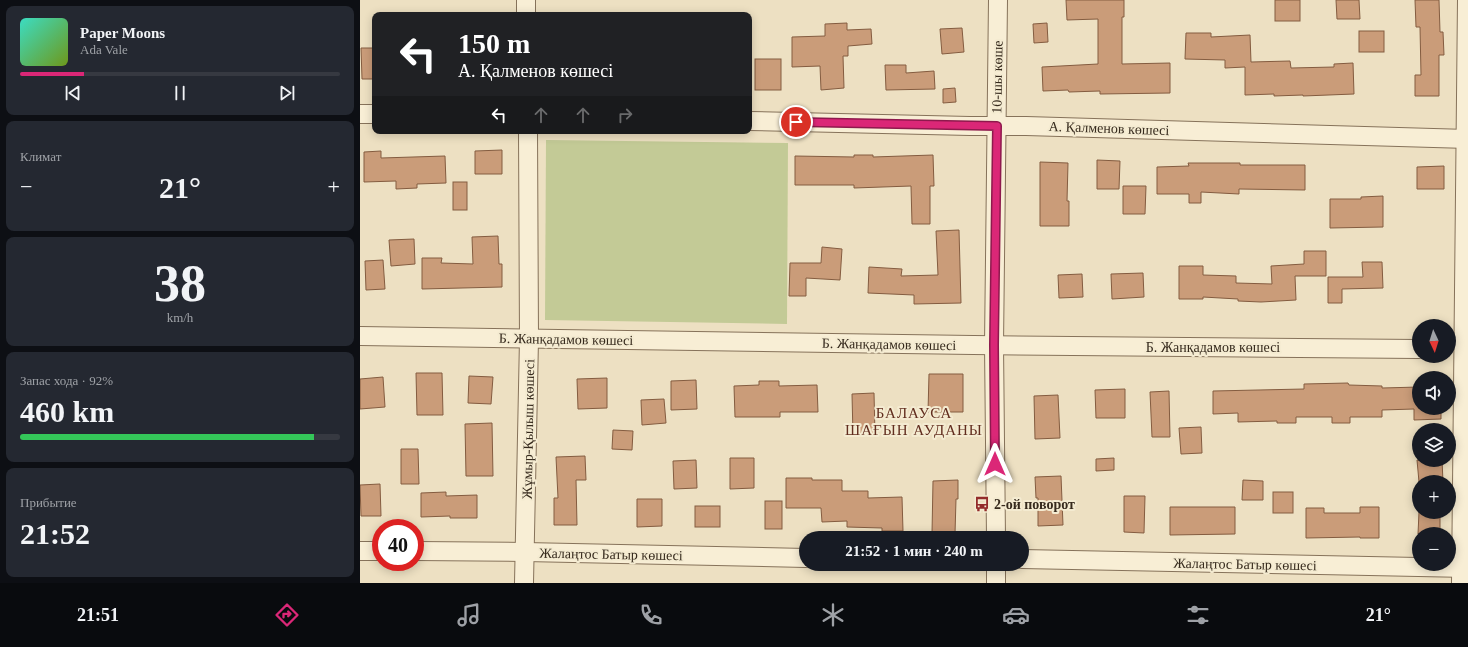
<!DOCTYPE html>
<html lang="ru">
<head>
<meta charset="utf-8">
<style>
	body { margin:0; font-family:Georgia,serif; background:#242831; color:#f1f3f6; height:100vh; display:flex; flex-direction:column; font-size:15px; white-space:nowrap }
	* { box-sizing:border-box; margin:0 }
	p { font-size:13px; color:#9ea1a6 }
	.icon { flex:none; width:22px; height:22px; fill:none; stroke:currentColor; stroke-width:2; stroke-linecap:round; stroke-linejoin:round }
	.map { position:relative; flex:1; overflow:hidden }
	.sheet { display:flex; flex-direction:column; gap:6px; padding:6px; background:#0d0f14; width:360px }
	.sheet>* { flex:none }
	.top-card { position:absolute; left:12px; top:12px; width:380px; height:122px; border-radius:8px; box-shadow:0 2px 10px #0003; background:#202124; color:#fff; overflow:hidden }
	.needle { width:26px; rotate:176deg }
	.tools { position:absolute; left:1052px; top:319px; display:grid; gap:8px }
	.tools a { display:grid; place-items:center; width:44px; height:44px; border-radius:50%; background:#171b24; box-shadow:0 2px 10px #0003; font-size:20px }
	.speed { position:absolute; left:12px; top:519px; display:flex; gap:8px; font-size:20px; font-weight:700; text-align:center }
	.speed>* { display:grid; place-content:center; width:52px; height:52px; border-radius:50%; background:#171b24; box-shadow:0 2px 10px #0003; line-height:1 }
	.speed .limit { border:6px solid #d22; background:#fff; color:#111 }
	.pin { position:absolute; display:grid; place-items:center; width:34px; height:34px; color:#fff; margin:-17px; border:2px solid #fff; border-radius:50%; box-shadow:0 1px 4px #0007 }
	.me { position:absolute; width:44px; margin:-22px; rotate:0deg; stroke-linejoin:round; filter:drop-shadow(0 0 3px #0008) }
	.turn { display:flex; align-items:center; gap:14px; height:84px; padding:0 20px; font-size:18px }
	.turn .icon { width:52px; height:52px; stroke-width:2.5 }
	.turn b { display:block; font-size:28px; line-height:34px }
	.lanes { display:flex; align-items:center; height:38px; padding:0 20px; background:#0003; justify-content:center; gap:20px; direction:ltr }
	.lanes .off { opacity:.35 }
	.big { font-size:30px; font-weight:800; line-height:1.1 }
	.sheet .card { flex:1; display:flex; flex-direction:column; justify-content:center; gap:6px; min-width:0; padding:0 14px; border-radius:8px; background:#242831 }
	.sheet .dial { align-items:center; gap:0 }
	.dial b { font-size:52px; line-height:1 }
	.song { display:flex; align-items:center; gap:12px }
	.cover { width:48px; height:48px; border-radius:6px; background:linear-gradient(135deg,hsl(170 70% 55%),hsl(80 70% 35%)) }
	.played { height:4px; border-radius:2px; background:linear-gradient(90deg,#db2777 20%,#363941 20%) }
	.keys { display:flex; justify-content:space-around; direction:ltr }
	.heat { display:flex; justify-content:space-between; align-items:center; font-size:22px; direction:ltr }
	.charge { height:6px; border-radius:3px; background:linear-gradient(90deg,#34c759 92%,#363941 0) }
	.trip { position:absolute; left:439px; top:531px; width:230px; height:40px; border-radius:20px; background:#171b24; box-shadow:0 2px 10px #0003; font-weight:800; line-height:40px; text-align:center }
	.tab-bar { display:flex; height:64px; justify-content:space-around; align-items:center; background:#090b0e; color:#9ea1a6 }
	.tab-bar .icon { width:28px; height:28px }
	.tab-bar .on { color:#db2777 }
	.tab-bar b { font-size:18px; color:#f1f3f6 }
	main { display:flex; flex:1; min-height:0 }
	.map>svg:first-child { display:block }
</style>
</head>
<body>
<main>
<section class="sheet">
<div class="card">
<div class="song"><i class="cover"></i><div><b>Paper Moons</b><p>Ada Vale</p></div></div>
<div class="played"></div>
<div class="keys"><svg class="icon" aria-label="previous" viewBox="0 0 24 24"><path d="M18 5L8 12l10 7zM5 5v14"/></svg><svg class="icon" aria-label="pause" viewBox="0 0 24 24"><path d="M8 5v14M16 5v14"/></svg><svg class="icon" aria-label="next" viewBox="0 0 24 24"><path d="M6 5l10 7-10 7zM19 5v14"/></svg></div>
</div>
<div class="card"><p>Климат</p>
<div class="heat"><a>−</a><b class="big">21°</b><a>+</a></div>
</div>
<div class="card dial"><b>38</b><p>km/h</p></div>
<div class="card"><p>Запас хода · 92%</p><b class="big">460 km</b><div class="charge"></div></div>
<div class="card"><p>Прибытие</p><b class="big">21:52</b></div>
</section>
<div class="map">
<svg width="1108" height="583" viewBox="0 0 1108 583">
	<rect width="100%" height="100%" fill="#ede0c2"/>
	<!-- green -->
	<polygon fill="#c3ca96" points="186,140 428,143 427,324 185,320"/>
	<!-- building -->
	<g fill="#ca9c79" stroke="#845c40">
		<polygon points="706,0 764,0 764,17 762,17 762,64 810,63 810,93 740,94 740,91 709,92 708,90 683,91 682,67 738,64 738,19 707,20"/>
		<rect x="915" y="0" width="25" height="21"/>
		<polygon points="976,0 999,0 1000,19 977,19"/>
		<polygon points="1055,0 1079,0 1080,32 1083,32 1084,55 1079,55 1079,96 1055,96 1055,75 1061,75 1060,27 1056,27"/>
		<polygon points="487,23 487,30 511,29 512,44 488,46 488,56 483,56 484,88 461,90 460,66 432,67 432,37 465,36 465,24"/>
		<polygon points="687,23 688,42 674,43 673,24"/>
		<polygon points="602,28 604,52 582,54 580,29"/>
		<rect x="999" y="31" width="25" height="21"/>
		<polygon points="826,33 851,33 851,37 890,35 891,62 930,61 931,68 974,67 974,64 993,63 994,94 943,96 943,95 914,96 914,94 885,95 885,67 865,68 865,60 825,59"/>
		<polygon points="1,48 15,48 15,79 2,79"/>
		<rect x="395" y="59" width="26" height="31"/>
		<polygon points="525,65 546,65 546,73 574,71 575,89 526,90"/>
		<polygon points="595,88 596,102 583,103 583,89"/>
		<polygon points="142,150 142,174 115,174 115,151"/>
		<polygon points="21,151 21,158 85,156 86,183 57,184 57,188 36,189 36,181 4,182 4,152"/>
		<polygon points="494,155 513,155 513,157 573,155 574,186 570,186 570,224 552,224 551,186 494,188 494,185 435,185 435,156 494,157"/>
		<polygon points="737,160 760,161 759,189 737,189"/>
		<polygon points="680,162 708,163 707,201 709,201 709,226 680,226"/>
		<polygon points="828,163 880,163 880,165 945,165 945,190 879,189 879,194 841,192 841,203 829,203 829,194 797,194 797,167 829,166"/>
		<polygon points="1084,166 1084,189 1057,189 1057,167"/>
		<rect x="93" y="182" width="14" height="28"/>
		<polygon points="763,186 786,186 785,214 763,214"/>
		<polygon points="1023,196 1023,227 970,228 970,199 1001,199 1001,197"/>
		<polygon points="599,230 601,303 554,304 554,295 508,293 509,267 542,269 541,276 578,275 576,231"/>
		<polygon points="138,236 139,264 142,264 142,287 62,289 62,258 82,258 81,263 113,264 112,237"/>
		<polygon points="54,239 55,264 31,266 29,240"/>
		<polygon points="462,247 482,249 480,280 446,278 446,296 429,296 430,263 461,263"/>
		<polygon points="944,251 966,251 966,276 935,276 936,300 901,302 878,301 878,299 843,297 843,299 819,299 819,266 843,266 843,275 876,276 876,283 912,284 911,266 944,264"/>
		<polygon points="23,260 25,289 6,290 5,261"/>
		<polygon points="1002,262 1022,262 1023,288 982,289 982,303 968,303 968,277 1003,277"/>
		<polygon points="783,273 784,297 752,299 751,274"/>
		<polygon points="722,274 723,297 699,298 698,275"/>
		<polygon points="56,373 82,373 83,415 57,415"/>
		<polygon points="569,374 603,374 603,412 568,412"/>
		<polygon points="109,376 133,377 131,404 108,403"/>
		<polygon points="23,377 25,407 0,409 0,379"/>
		<polygon points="247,378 247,408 218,409 217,379"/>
		<polygon points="336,380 337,409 311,410 311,381"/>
		<polygon points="399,381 419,381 419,386 457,385 458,412 420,412 420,417 375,417 374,386 399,385"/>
		<polygon points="988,383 989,385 1022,386 1022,388 1059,387 1059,408 1081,408 1081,419 1054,420 1054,409 1022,410 1022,417 990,417 990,423 972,423 972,417 936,417 936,423 917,423 917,421 878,422 878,413 853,414 853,391 944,389 944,384"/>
		<polygon points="765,389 765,418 736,418 735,390"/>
		<polygon points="809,391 810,437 792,437 790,392"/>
		<polygon points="514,393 515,435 493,436 492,394"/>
		<polygon points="698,395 700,438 675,439 674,396"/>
		<polygon points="304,399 306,423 282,425 281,400"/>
		<polygon points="132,423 133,476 106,476 105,424"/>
		<polygon points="841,427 842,453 821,454 819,428"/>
		<polygon points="253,430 273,431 272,450 252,449"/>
		<polygon points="41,449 58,449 59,484 41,484"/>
		<polygon points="225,456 226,480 216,480 217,525 194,525 194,498 198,498 196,457"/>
		<polygon points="370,458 394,458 394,488 370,489"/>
		<polygon points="754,458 754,470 736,471 736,459"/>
		<polygon points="336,460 337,488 314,489 313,461"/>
		<polygon points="1057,460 1082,460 1083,482 1059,482"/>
		<polygon points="701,476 703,525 678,526 678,498 676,498 675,477"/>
		<polygon points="426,478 452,478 452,480 482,480 482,491 508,491 508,498 542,497 543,531 522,531 522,528 487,527 487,521 462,522 461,508 426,508"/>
		<polygon points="598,480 598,499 596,499 595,534 572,533 573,481"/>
		<polygon points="883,480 903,481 903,500 882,500"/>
		<polygon points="20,484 21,516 1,516 0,485"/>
		<polygon points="86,492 86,496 117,495 117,518 90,518 90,516 61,517 61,493"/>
		<rect x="913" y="492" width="20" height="21"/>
		<polygon points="764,496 785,496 784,533 764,532"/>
		<polygon points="277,499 302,499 302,526 277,527"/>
		<rect x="405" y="501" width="17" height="28"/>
		<rect x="335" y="506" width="25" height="21"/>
		<polygon points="810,507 875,507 875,534 810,535"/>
		<polygon points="1000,507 1019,507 1019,538 1000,538 1000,537 946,538 946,508 964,508 964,513 1000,513"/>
		<polygon points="1059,512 1080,512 1080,534 1058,534"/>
	</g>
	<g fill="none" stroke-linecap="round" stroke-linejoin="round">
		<!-- minor casing -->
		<g stroke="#86725a" stroke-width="20">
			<g id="minor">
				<polyline points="166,0 166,15"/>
				<polyline points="0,114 15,114"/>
				<polyline points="389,121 610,126 666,126 1108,139"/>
				<polyline points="0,336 613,345 1059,349"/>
				<polyline points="636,538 634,345 638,0"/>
				<polyline points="0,551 21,551"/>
				<polyline points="55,551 165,552 446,558"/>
				<polyline points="662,559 1108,568"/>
				<polyline points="164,583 169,339 168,131"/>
				<polyline points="636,583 636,564"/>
				<path d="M1101 583C1102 389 1106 194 1107 0"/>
			</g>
		</g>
		<!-- minor -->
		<use href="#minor" stroke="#f8eed5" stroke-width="18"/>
	</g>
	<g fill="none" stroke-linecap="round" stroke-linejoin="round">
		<!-- route casing -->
		<g stroke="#8e194d" stroke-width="10">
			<polyline id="route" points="436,122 637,126 634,345 635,464"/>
		</g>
		<!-- route -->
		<use href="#route" stroke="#db2777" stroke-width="7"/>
	</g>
	<!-- icons -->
	<defs>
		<g id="bus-bare" transform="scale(1.2)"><path d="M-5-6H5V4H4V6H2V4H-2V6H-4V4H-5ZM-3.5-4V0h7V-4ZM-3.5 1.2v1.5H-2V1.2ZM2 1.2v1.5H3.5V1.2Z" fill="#932c2b" stroke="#f4ebd1" stroke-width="2.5" paint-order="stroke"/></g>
	</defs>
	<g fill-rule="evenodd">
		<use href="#bus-bare" x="622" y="504"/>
	</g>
	<g text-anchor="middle" stroke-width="4" stroke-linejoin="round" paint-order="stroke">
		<!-- street labels -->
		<g font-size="14" fill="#362a1d" stroke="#f4ebd1">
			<text transform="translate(637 77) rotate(-89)" y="5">10-шы көше</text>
			<text transform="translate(749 128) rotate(2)" y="5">А. Қалменов көшесі</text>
			<text transform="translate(206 339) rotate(1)" y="5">Б. Жанқадамов көшесі</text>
			<text transform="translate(529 344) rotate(1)" y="5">Б. Жанқадамов көшесі</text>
			<text x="853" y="352">Б. Жанқадамов көшесі</text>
			<text transform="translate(168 429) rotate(-89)" y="5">Жұмыр-Қылыш көшесі</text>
			<text transform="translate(251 554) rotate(1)" y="5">Жалаңтос Батыр көшесі</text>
			<text transform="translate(885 564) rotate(1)" y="5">Жалаңтос Батыр көшесі</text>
		</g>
		<!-- poi labels -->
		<g font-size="14" font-weight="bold" fill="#362a1d" stroke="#f4ebd1" text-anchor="start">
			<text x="634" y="509">2-ой поворот</text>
		</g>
		<!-- neighbourhood labels -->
		<g font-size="15" letter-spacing="1" fill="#612d1e" stroke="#f4ebd1">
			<text x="554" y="418">БАЛАУСА<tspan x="554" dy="17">ШАҒЫН АУДАНЫ</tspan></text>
		</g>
	</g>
</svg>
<div class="tools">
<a><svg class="needle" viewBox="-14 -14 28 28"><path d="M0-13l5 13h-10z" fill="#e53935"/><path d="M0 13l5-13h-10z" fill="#9ea1a6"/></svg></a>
<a><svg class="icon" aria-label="sound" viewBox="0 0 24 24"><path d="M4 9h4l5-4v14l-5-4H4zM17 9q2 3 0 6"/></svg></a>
<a><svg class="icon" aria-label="layers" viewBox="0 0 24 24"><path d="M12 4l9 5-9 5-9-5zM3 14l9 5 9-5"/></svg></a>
<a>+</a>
<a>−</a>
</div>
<div class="speed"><div class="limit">40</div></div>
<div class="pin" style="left:436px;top:122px;background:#d93025"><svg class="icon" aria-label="arrive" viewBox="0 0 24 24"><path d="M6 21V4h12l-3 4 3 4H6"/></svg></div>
<svg class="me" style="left:635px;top:464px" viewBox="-20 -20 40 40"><path d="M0-17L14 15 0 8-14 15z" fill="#db2777" stroke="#fff" stroke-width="4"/></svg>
<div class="trip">21:52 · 1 мин · 240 m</div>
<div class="top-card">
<div class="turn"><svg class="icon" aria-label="left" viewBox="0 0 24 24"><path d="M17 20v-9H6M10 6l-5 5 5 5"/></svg><div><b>150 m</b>А. Қалменов көшесі</div></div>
<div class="lanes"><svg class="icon" aria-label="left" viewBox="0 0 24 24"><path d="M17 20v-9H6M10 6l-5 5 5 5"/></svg><svg class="icon off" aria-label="ahead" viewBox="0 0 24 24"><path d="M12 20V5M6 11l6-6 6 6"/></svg><svg class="icon off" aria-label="ahead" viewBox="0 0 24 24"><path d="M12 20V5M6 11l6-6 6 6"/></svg><svg class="icon off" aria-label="right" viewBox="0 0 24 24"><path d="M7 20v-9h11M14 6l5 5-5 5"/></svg></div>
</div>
</div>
</main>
<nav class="tab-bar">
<b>21:51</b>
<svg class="icon on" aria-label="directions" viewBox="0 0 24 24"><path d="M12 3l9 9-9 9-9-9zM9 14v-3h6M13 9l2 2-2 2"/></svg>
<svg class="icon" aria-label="music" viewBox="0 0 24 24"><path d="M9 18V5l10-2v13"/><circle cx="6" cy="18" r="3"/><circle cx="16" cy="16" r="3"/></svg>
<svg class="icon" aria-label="phone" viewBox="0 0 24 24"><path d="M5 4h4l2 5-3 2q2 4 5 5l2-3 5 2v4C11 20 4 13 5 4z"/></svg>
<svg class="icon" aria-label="climate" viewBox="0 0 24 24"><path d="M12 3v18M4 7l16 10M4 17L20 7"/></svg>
<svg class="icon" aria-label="car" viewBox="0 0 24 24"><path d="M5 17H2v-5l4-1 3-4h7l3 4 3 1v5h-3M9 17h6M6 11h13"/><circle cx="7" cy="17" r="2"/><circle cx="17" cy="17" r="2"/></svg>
<svg class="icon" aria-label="filters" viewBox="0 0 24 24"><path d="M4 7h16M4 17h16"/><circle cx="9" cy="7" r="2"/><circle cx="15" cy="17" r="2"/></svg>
<b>21°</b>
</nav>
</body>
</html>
